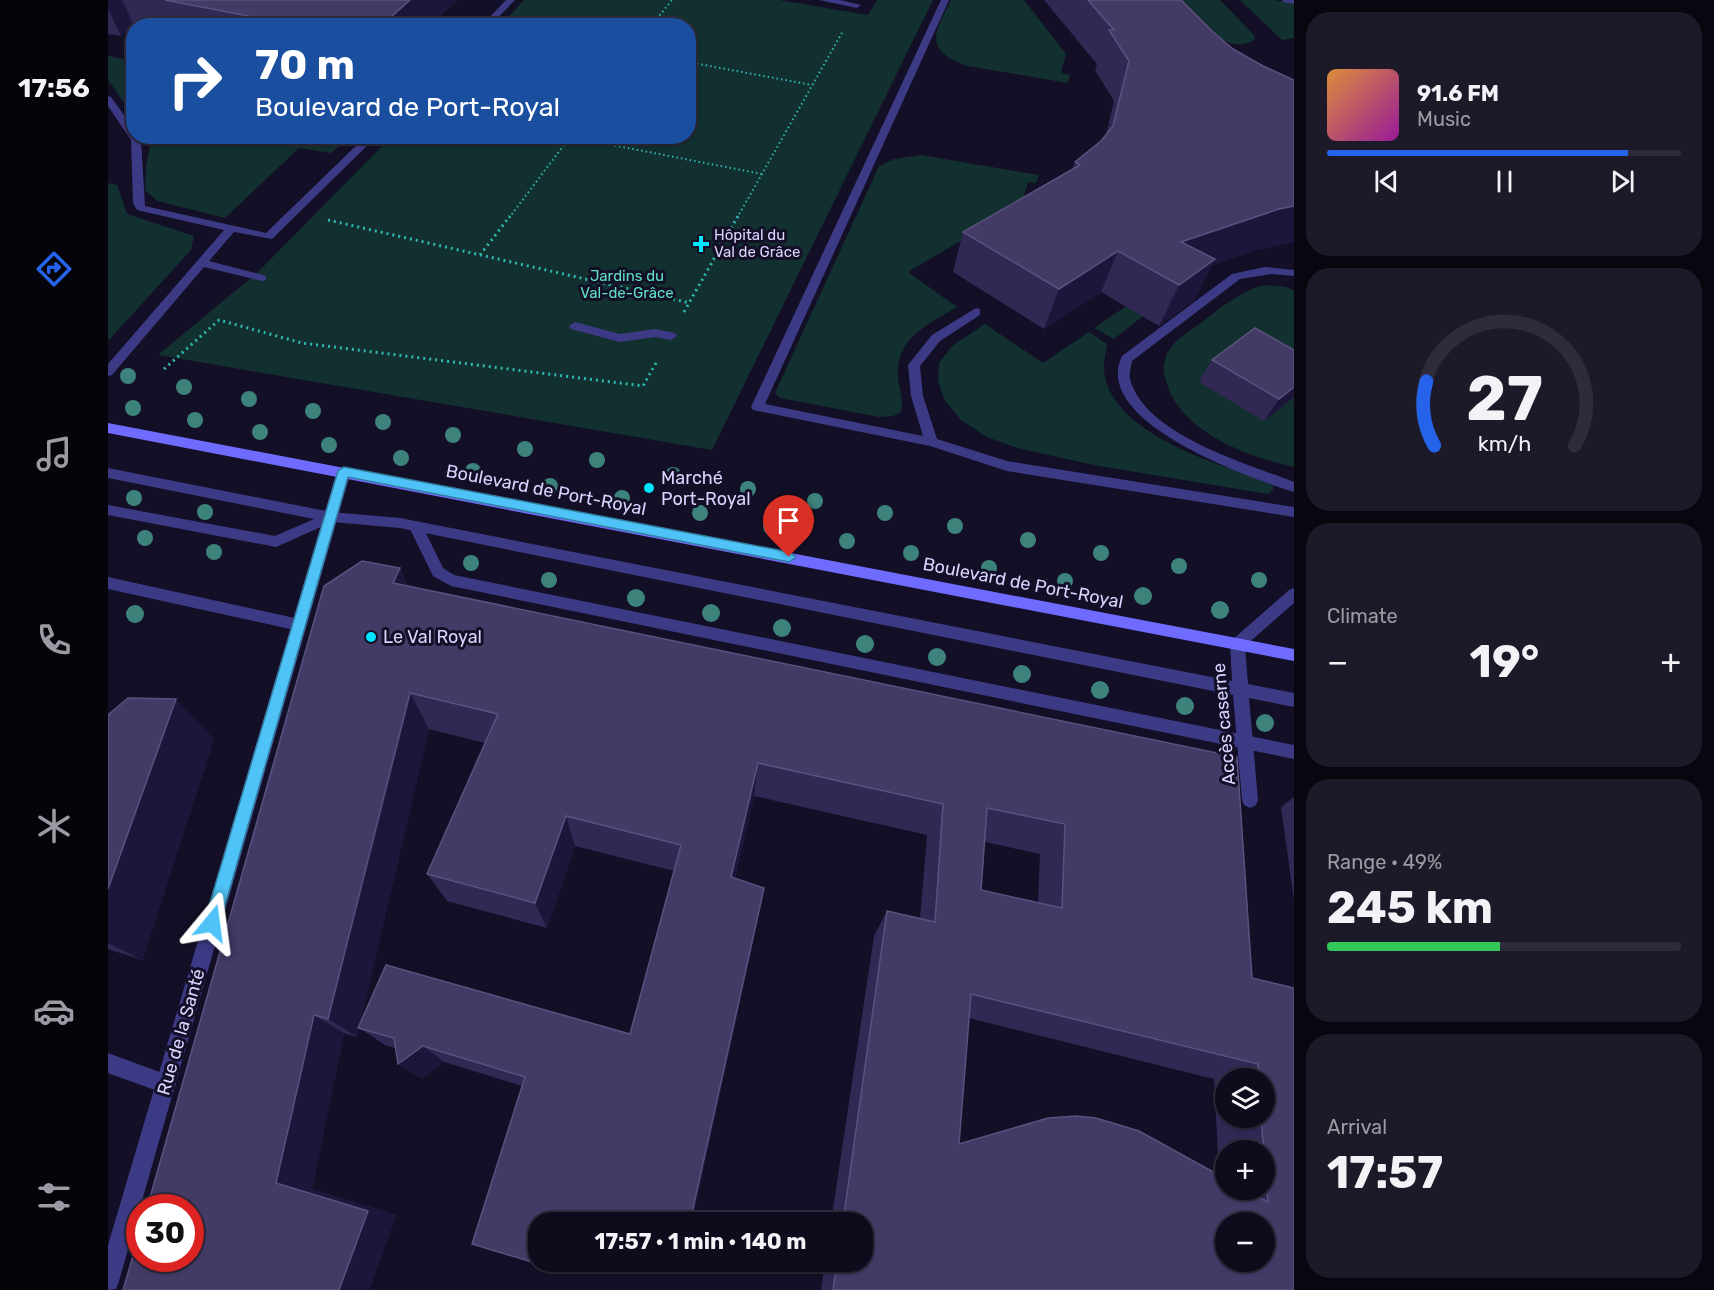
<!DOCTYPE html>
<html lang="en">
<head>
<meta charset="utf-8">
<style>
	body { margin:0; font-family:Rubik,sans-serif; background:#1c1929; color:#f1f3f6; height:100vh; display:flex; flex-direction:column; font-size:22px; white-space:nowrap }
	* { box-sizing:border-box; margin:0 }
	p { font-size:20px; color:#9b9ba3 }
	.icon { flex:none; width:33px; height:33px; fill:none; stroke:currentColor; stroke-width:2; stroke-linecap:round; stroke-linejoin:round }
	.map { position:relative; flex:1; overflow:hidden }
	.details { display:flex; flex-direction:column; gap:12px; padding:12px; background:#08060f; width:420px }
	.details>* { flex:none }
	.guide { position:absolute; left:18px; top:18px; width:570px; height:126px; border-radius:24px; box-shadow:0 2px 4px #0004,0 0 0 2px #2e2b3b; background:#1a4fa0; color:#fff; overflow:hidden }
	.fabs { position:absolute; left:1107px; top:1068px; display:grid; gap:12px }
	.fabs a { display:grid; place-items:center; width:60px; height:60px; border-radius:50%; background:#0e0b1c; box-shadow:0 2px 4px #0004,0 0 0 2px #2e2b3b; font-size:30px }
	.speed { position:absolute; left:18px; top:1194px; display:flex; gap:12px; font-size:30px; font-weight:700; text-align:center }
	.speed>* { display:grid; place-content:center; width:78px; height:78px; border-radius:50%; background:#0e0b1c; box-shadow:0 2px 4px #0004,0 0 0 2px #2e2b3b; line-height:1 }
	.speed .limit { border:9px solid #d22; background:#fff; color:#111 }
	.pin { position:absolute; display:grid; place-items:center; width:51px; height:51px; color:#fff; margin:-62px -26px; border-radius:50% 50% 50% 0; rotate:-45deg; box-shadow:0 0 6px #0007 }
	.pin .icon { rotate:45deg }
	.me { position:absolute; width:66px; margin:-33px; rotate:16deg; stroke-linejoin:round; filter:drop-shadow(0 0 4px #0008) }
	.turn { display:flex; align-items:center; gap:21px; height:126px; padding:0 30px; font-size:27px }
	.turn .icon { width:78px; height:78px; stroke-width:2.5 }
	.turn b { display:block; font-size:42px; line-height:51px }
	.big { font-size:45px; font-weight:700; line-height:1.1 }
	.details .widget { flex:1; display:flex; flex-direction:column; justify-content:center; gap:9px; min-width:0; padding:0 21px; border-radius:24px; background:#1c1929 }
	.details .dial { align-items:center; gap:0 }
	.dial svg { height:156px; overflow:visible; fill:none; stroke:#2e2b3b; stroke-width:7; stroke-linecap:round; text-anchor:middle }
	.dial text { fill:#f1f3f6; stroke:none }
	.song { display:flex; align-items:center; gap:18px }
	.cover { width:72px; height:72px; border-radius:9px; background:linear-gradient(135deg,hsl(30 70% 55%),hsl(300 70% 35%)) }
	.played { height:6px; border-radius:3px; background:linear-gradient(90deg,#2563eb 85%,#2e2b3b 85%) }
	.keys { display:flex; justify-content:space-around; direction:ltr }
	.heat { display:flex; justify-content:space-between; align-items:center; font-size:33px; direction:ltr }
	.charge { height:9px; border-radius:4px; background:linear-gradient(90deg,#34c759 49%,#2e2b3b 0) }
	.trip { position:absolute; left:420px; top:1212px; width:345px; height:60px; border-radius:24px; background:#0e0b1c; box-shadow:0 2px 4px #0004,0 0 0 2px #2e2b3b; font-weight:700; line-height:60px; text-align:center }
	main { display:flex; flex:1; min-height:0 }
	.tab-bar { display:flex; flex-direction:column; width:108px; justify-content:space-around; align-items:center; background:#06040b; color:#9b9ba3 }
	.tab-bar .icon { width:42px; height:42px }
	.tab-bar .active { color:#2563eb }
	.tab-bar b { font-size:27px; color:#f1f3f6 }
	.map>svg:first-child { display:block }
</style>
</head>
<body>
<main>
<nav class="tab-bar">
<b>17:56</b>
<svg class="icon active" aria-label="directions" viewBox="0 0 24 24"><path d="M12 3l9 9-9 9-9-9zM9 14v-3h6M13 9l2 2-2 2"/></svg>
<svg class="icon" aria-label="music" viewBox="0 0 24 24"><path d="M9 18V5l10-2v13"/><circle cx="6" cy="18" r="3"/><circle cx="16" cy="16" r="3"/></svg>
<svg class="icon" aria-label="phone" viewBox="0 0 24 24"><path d="M5 4h4l2 5-3 2q2 4 5 5l2-3 5 2v4C11 20 4 13 5 4z"/></svg>
<svg class="icon" aria-label="climate" viewBox="0 0 24 24"><path d="M12 3v18M4 7l16 10M4 17L20 7"/></svg>
<svg class="icon" aria-label="car" viewBox="0 0 24 24"><path d="M5 17H2v-5l4-1 3-4h7l3 4 3 1v5h-3M9 17h6M6 11h13"/><circle cx="7" cy="17" r="2"/><circle cx="17" cy="17" r="2"/></svg>
<svg class="icon" aria-label="filters" viewBox="0 0 24 24"><path d="M4 7h16M4 17h16"/><circle cx="9" cy="7" r="2"/><circle cx="15" cy="17" r="2"/></svg>
</nav>
<div class="map">
<svg width="1186" height="1290" viewBox="0 0 1186 1290">
	<rect width="100%" height="100%" fill="#130f26"/>
	<!-- green -->
	<g fill="#12302f">
		<polygon points="416,0 671,0 760,15 769,0 825,0 604,450 50,355 150,272 283,137 580,136 580,26 393,25"/>
		<path d="M843 0H916L958 54 953 73 962 75 960 83 859 66C815 50 826 33 843 0Z"/>
		<path d="M1073 0H1112L1146 35 1147 39C1122 58 1091 21 1072 6Z"/>
		<polygon points="1132,0 1166,0 1186,3 1186,38 1174,40"/>
		<polygon points="0,56 25,61 25,115 0,80"/>
		<polygon points="38,137 243,137 223,153 191,148 117,218 49,201 37,190 38,166 42,146"/>
		<path d="M813 155 931 175 928 183 920 182 913 205 800 272 849 307C821 324 787 338 790 377 791 390 797 401 792 413L785 416 771 417 672 398 667 393 771 166 786 159Z"/>
		<polygon points="0,183 9,185 19,214 86,236 83,250 0,341"/>
		<path d="M1156 285 1178 287 1186 291V467C1142 458 1076 433 1060 387 1057 378 1054 370 1057 360 1061 342 1081 332 1094 322 1114 307 1132 291 1156 285Z"/>
		<polygon points="1036,294 1030,313 1035,316 1006,339 986,328"/>
		<path d="M877 324 935 363 981 332 999 344C998 351 996 359 996 367 997 432 1112 466 1161 481L1165 486V490L1160 494 986 465 909 448 879 437 853 420 837 401 830 381 831 363 844 346Z"/>
	</g>
	<g fill="none" stroke-linecap="round" stroke-linejoin="round">
		<!-- path-far1 -->
		<g stroke="#2fb8b0" stroke-width="2" stroke-dasharray="1.5 3" stroke-linecap="butt">
			<polyline points="543,26 564,0"/>
			<polyline points="580,62 704,85"/>
			<polyline points="458,136 654,174"/>
			<polyline points="401,218 462,137"/>
			<polyline points="629,218 735,31"/>
		</g>
		<!-- path -->
		<g stroke="#2fb8b0" stroke-width="3" stroke-dasharray="2 4" stroke-linecap="butt">
			<polyline points="220,220 582,303"/>
			<polyline points="372,255 402,216"/>
			<polyline points="576,312 630,216"/>
			<polyline points="56,369 111,320 194,343 535,386 548,363"/>
		</g>
		<!-- lane -->
		<g fill="#3d3a85" fill-rule="evenodd">
			<polygon points="398,0 407,0 382,26 373,26"/>
			<polygon points="711,0 732,0 753,5 749,8"/>
			<polygon points="833,0 841,0 657,404 815,436 803,396 800,365 824,335 868,308 872,309 872,315 832,341 812,366 815,396 829,439 899,461 1186,507 1186,517 899,471 822,446 645,410 643,407"/>
			<polygon points="1174,0 1186,0 1186,4 1175,2"/>
			<polygon points="0,96 3,97 26,129 26,136 30,136 33,140 37,206 158,233 258,136 269,136 164,239 126,232 101,261 158,276 158,280 154,281 96,267 4,375 0,376 0,364 116,230 29,210 25,203 23,140 0,106"/>
			<path d="M1157 267 1186 270V276L1164 274 1132 279 1024 361C1023 366 1021 374 1022 379 1037 435 1138 463 1186 482V492C1142 478 982 422 1014 356L1124 274Z"/>
			<polygon points="467,322 512,334 547,329 567,333 569,336 563,340 547,337 512,342 463,329 461,326"/>
			<polygon points="0,468 223,512 292,518 1124,681 1122,644 1124,640 1181,590 1186,588 1186,603 1137,646 1140,684 1186,693 1186,707 1141,698 1150,800 1148,805 1142,808 1136,805 1134,800 1125,695 292,528 224,522 168,547 0,515 0,505 167,536 206,519 0,478"/>
			<polygon points="0,577 191,619 196,621 198,625 196,629 191,631 0,589"/>
			<polygon points="0,1053 65,1077 68,1084 65,1091 58,1094 0,1073"/>
		</g>
		<!-- street -->
		<g fill="#3d3a85" fill-rule="evenodd">
			<polygon points="236,466 243,471 11,1281 8,1289 0,1290 0,1245 229,471"/>
			<polygon points="308,522 313,523 335,568 346,575 1186,745 1186,759 343,586 325,576 301,527"/>
		</g>
		<!-- secondary -->
		<polygon fill="#6f6bff" fill-rule="evenodd" points="0,423 1186,649 1186,661 0,433"/>
	</g>
	<!-- trees -->
	<g fill="#3d827b">
		<circle cx="20" cy="376" r="8"/>
		<circle cx="76" cy="387" r="8"/>
		<circle cx="141" cy="399" r="8"/>
		<circle cx="25" cy="408" r="8"/>
		<circle cx="205" cy="411" r="8"/>
		<circle cx="87" cy="420" r="8"/>
		<circle cx="275" cy="422" r="8"/>
		<circle cx="152" cy="432" r="8"/>
		<circle cx="345" cy="435" r="8"/>
		<circle cx="221" cy="445" r="8"/>
		<circle cx="417" cy="449" r="8"/>
		<circle cx="293" cy="458" r="8"/>
		<circle cx="489" cy="460" r="8"/>
		<circle cx="365" cy="471" r="8"/>
		<circle cx="565" cy="475" r="8"/>
		<circle cx="442" cy="486" r="8"/>
		<circle cx="640" cy="489" r="8"/>
		<circle cx="26" cy="498" r="8"/>
		<circle cx="514" cy="498" r="8"/>
		<circle cx="707" cy="501" r="8"/>
		<circle cx="97" cy="512" r="8"/>
		<circle cx="592" cy="513" r="8"/>
		<circle cx="777" cy="513" r="8"/>
		<circle cx="847" cy="526" r="8"/>
		<circle cx="663" cy="527" r="8"/>
		<circle cx="37" cy="538" r="8"/>
		<circle cx="920" cy="540" r="8"/>
		<circle cx="739" cy="541" r="8"/>
		<circle cx="106" cy="552" r="8"/>
		<circle cx="803" cy="553" r="8"/>
		<circle cx="993" cy="553" r="8"/>
		<circle cx="363" cy="563" r="8"/>
		<circle cx="1071" cy="566" r="8"/>
		<circle cx="881" cy="568" r="8"/>
		<circle cx="441" cy="580" r="8"/>
		<circle cx="1151" cy="580" r="8"/>
		<circle cx="957" cy="581" r="8"/>
		<circle cx="1035" cy="596" r="9"/>
		<circle cx="528" cy="598" r="9"/>
		<circle cx="1112" cy="610" r="9"/>
		<circle cx="603" cy="613" r="9"/>
		<circle cx="27" cy="614" r="9"/>
		<circle cx="674" cy="628" r="9"/>
		<circle cx="757" cy="644" r="9"/>
		<circle cx="829" cy="657" r="9"/>
		<circle cx="914" cy="674" r="9"/>
		<circle cx="992" cy="690" r="9"/>
		<circle cx="1077" cy="706" r="9"/>
		<circle cx="1157" cy="723" r="9"/>
	</g>
	<!-- wall -->
	<g fill="#312854" fill-rule="evenodd">
		<polygon points="0,0 349,0 322,26 26,26 26,28 13,36 0,34"/>
		<polygon points="936,0 1073,0 1104,31 1125,49 1155,66 1186,80 1186,242 1148,250 1104,265 1086,300 1051,326 993,292 936,329 845,272 855,232 964,169 967,162 993,141 998,135 1006,101 987,70 989,64"/>
		<polygon points="1186,350 1186,397 1156,421 1091,382 1104,360"/>
		<path d="M254 561 292 568 300 586 1129 757 1144 978 1186 988V1290H713L717 1262H754V1222H723L766 936 779 911 812 919 819 835 646 796 627 878 656 888 651 914 584 1222H430V1262H471L468 1270 457 1272 364 1244 414 1086 336 1062 314 1079 290 1064 287 1048 277 1045 251 1028 249 1037 236 1033 204 1189 288 1215 261 1290H15L32 1232V1258H82V1208H39L216 586ZM321 729 377 743 319 874 339 901 439 928 467 846 566 871 522 1034 278 965 251 1027ZM877 842 932 854 930 903 873 890ZM861 1018 1106 1079 1111 1175 1031 1131 988 1118 968 1116 940 1118 851 1144ZM1118 1078H1156V1118H1118ZM1118 1150H1156V1190H1118ZM1118 1222H1156V1262H1118Z"/>
		<polygon points="0,715 106,739 34,960 0,949"/>
		<polygon points="1186,797 1186,901 1173,807"/>
	</g>
	<!-- shaded-wall -->
	<g fill="#1d163a">
		<polygon points="0,0 14,0 26,26 26,28 13,36 0,8"/>
		<polygon points="302,0 349,0 322,26 273,26"/>
		<polygon points="1186,206 1186,242 1148,250 1104,265 1086,300 1051,326 1071,285 1073,242 1171,209"/>
		<polygon points="1010,251 993,292 936,329 951,289"/>
		<polygon points="1186,387 1186,397 1156,421 1171,399"/>
		<polygon points="292,568 310,609 285,583"/>
		<polygon points="302,693 321,729 249,1037 220,1019"/>
		<polygon points="68,699 106,739 34,960 0,943 0,889"/>
		<polygon points="650,763 646,796 621,904 623,877"/>
		<polygon points="458,816 467,846 439,928 427,903"/>
		<polygon points="656,888 651,914 584,1222 582,1222"/>
		<polygon points="206,1015 236,1033 204,1189 288,1215 261,1290 231,1290 168,1183"/>
		<polygon points="315,1046 336,1062 314,1079 290,1064"/>
		<polygon points="460,1262 471,1262 468,1270 457,1272"/>
	</g>
	<!-- building -->
	<g fill="#433a66" stroke="#5a527e" stroke-width="1.5" fill-rule="evenodd">
		<polygon points="57,0 302,0 273,26 193,26"/>
		<polygon points="980,0 1073,0 1104,31 1125,49 1155,66 1186,80 1186,206 1171,209 1073,242 1107,259 1071,285 1010,251 951,289 855,232 972,165 967,162 993,141 1005,126 1021,61 1001,30 1006,30"/>
		<polygon points="1147,328 1186,350 1186,387 1171,399 1104,360"/>
		<path d="M254 561 292 568 285 583 1129 757 1144 978 1186 988V1290H725L729 1262H754V1222H735L779 911 827 922 835 804 650 763 623 877 656 888 582 1222H430V1262H460L457 1272 364 1244 417 1077 315 1046 290 1064 286 1038 250 1028 278 965 522 1034 573 845 458 816 427 903 319 874 390 714 302 693 220 1019 206 1015 168 1183 260 1211 231 1290H15L32 1232V1258H82V1208H39L216 586ZM879 808 957 824 954 908 873 890ZM863 994 1150 1064 1151 1078H1156V1118H1153L1160 1202 1137 1190H1118V1179L1031 1131 988 1118 968 1116 940 1118 851 1144ZM1118 1222H1156V1262H1118Z"/>
		<polygon points="20,698 68,699 0,889 0,715"/>
		<polygon points="560,1262 574,1262 573,1265"/>
	</g>
	<!-- route -->
	<polygon fill="#4fc3f7" stroke="#337fa1" stroke-width="1.5" points="236,467 681,552 688,557 681,562 240,477 112,923 110,929 104,931 98,929 96,923 230,471"/>
	<!-- markers -->
	<g fill="#00e5ff" stroke="#130f26" stroke-width="2">
		<path d="M590 235h6v6h6v6h-6v6h-6v-6h-6v-6h6z"/>
		<circle cx="541" cy="488" r="6"/>
		<circle cx="263" cy="637" r="6"/>
	</g>
	<g text-anchor="middle" stroke-width="6" stroke-linejoin="round" paint-order="stroke">
		<!-- far-poi labels -->
		<g font-size="15" fill="#d9d4ff" stroke="#130f26" text-anchor="start">
			<text x="606" y="240">Hôpital du<tspan x="606" dy="17">Val de Grâce</tspan></text>
		</g>
		<!-- far-park labels -->
		<g font-size="15" fill="#5fe0c0" stroke="#130f26">
			<text x="519" y="281">Jardins du<tspan x="519" dy="17">Val-de-Grâce</tspan></text>
		</g>
		<!-- poi labels -->
		<g font-size="18" fill="#d9d4ff" stroke="#130f26" text-anchor="start">
			<text x="553" y="484">Marché<tspan x="553" dy="21">Port-Royal</tspan></text>
			<text x="275" y="643">Le Val Royal</text>
		</g>
		<!-- street labels -->
		<g font-size="18" fill="#d9d4ff" stroke="#130f26">
			<text transform="translate(438 490) rotate(11)" y="6">Boulevard de Port-Royal</text>
			<text transform="translate(915 583) rotate(11)" y="6">Boulevard de Port-Royal</text>
			<text transform="translate(1116 724) rotate(-95)" y="6">Accès caserne</text>
			<text transform="translate(73 1032) rotate(-74)" y="6">Rue de la Santé</text>
		</g>
	</g>
</svg>
<div class="fabs">
<a><svg class="icon" aria-label="layers" viewBox="0 0 24 24"><path d="M12 4l9 5-9 5-9-5zM3 14l9 5 9-5"/></svg></a>
<a>+</a>
<a>−</a>
</div>
<div class="speed"><div class="limit">30</div></div>
<div class="pin" style="left:681px;top:557px;background:#d93025"><svg class="icon" aria-label="arrive" viewBox="0 0 24 24"><path d="M6 21V4h12l-3 4 3 4H6"/></svg></div>
<svg class="me" style="left:104px;top:923px" viewBox="-20 -20 40 40"><path d="M0-17L14 15 0 8-14 15z" fill="#4fc3f7" stroke="#fff" stroke-width="4"/></svg>
<div class="trip">17:57 · 1 min · 140 m</div>
<div class="guide">
<div class="turn"><svg class="icon" aria-label="right" viewBox="0 0 24 24"><path d="M7 20v-9h11M14 6l5 5-5 5"/></svg><div><b>70 m</b>Boulevard de Port-Royal</div></div>
</div>
</div>
<section class="details">
<div class="widget">
<div class="song"><i class="cover"></i><div><b>91.6 FM</b><p>Music</p></div></div>
<div class="played"></div>
<div class="keys"><svg class="icon" aria-label="previous" viewBox="0 0 24 24"><path d="M18 5L8 12l10 7zM5 5v14"/></svg><svg class="icon" aria-label="pause" viewBox="0 0 24 24"><path d="M8 5v14M16 5v14"/></svg><svg class="icon" aria-label="next" viewBox="0 0 24 24"><path d="M6 5l10 7-10 7zM19 5v14"/></svg></div>
</div>
<div class="widget dial"><svg viewBox="0 0 100 80">
<path d="M14 69A42 42 0 1 1 86 69"/>
<path d="M14 69A42 42 0 0 1 10 36" stroke="#2563eb"/>
<text x="50" y="56" font-size="32" font-weight="700">27</text>
<text x="50" y="72" font-size="11">km/h</text>
</svg></div>
<div class="widget"><p>Climate</p>
<div class="heat"><a>−</a><b class="big">19°</b><a>+</a></div>
</div>
<div class="widget"><p>Range · 49%</p><b class="big">245 km</b><div class="charge"></div></div>
<div class="widget"><p>Arrival</p><b class="big">17:57</b></div>
</section>
</main>
</body>
</html>
